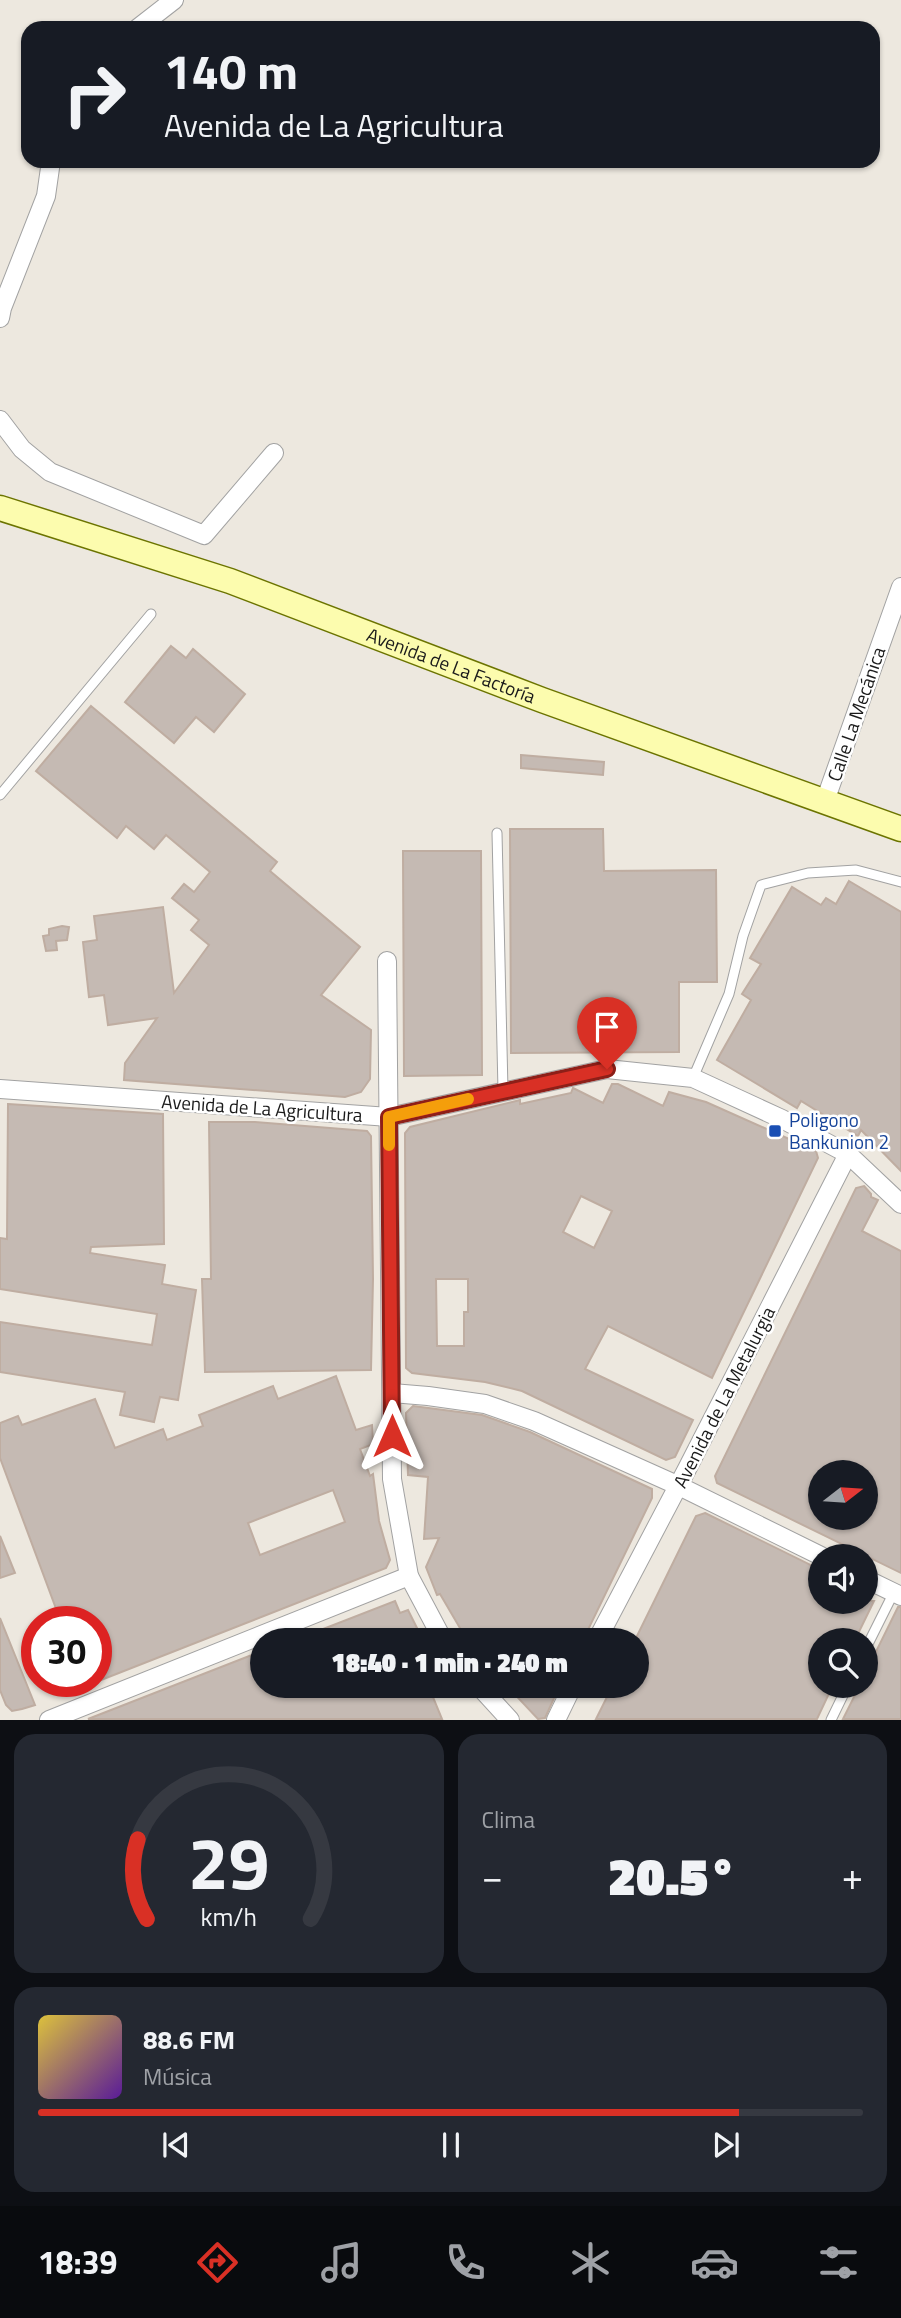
<!DOCTYPE html>
<html lang="es">
<head>
<meta charset="utf-8">
<style>
	body { margin:0; font-family:"Titillium Web",sans-serif; background:#242831; color:#f1f3f6; height:100vh; display:flex; flex-direction:column; font-size:26px; white-space:nowrap }
	* { box-sizing:border-box; margin:0 }
	p { font-size:23px; color:#9ea1a6 }
	.icon { flex:none; width:38px; height:38px; fill:none; stroke:currentColor; stroke-width:2; stroke-linecap:round; stroke-linejoin:round }
	.map { position:relative; height:1720px; overflow:hidden }
	.sheet { display:flex; flex-direction:column; gap:14px; padding:14px; background:#0d0f14; flex:1 }
	.sheet>* { flex:none }
	.hud { position:absolute; left:21px; top:21px; width:859px; height:147px; border-radius:21px; box-shadow:0 2px 5px #0004; background:#171b24; color:#f1f3f6; overflow:hidden }
	.needle { width:46px; rotate:73deg }
	.controls { position:absolute; left:808px; top:1460px; display:grid; gap:14px }
	.controls a { display:grid; place-items:center; width:70px; height:70px; border-radius:50%; background:#171b24; box-shadow:0 2px 5px #0004; font-size:35px }
	.speed { position:absolute; left:21px; top:1606px; display:flex; gap:14px; font-size:35px; font-weight:700; text-align:center }
	.speed>* { display:grid; place-content:center; width:91px; height:91px; border-radius:50%; background:#171b24; box-shadow:0 2px 5px #0004; line-height:1 }
	.speed .limit { border:10px solid #d22; background:#fff; color:#111 }
	.pin { position:absolute; display:grid; place-items:center; width:60px; height:60px; color:#fff; margin:-72px -30px; border-radius:50% 50% 50% 0; rotate:-45deg; box-shadow:0 0 7px #0007 }
	.pin .icon { rotate:45deg }
	.me { position:absolute; width:77px; margin:-38px; rotate:0deg; stroke-linejoin:round; filter:drop-shadow(0 0 5px #0008) }
	.turn { display:flex; align-items:center; gap:24px; height:147px; padding:0 28px; font-size:32px }
	.turn .icon { width:91px; height:91px; stroke-width:2.5 }
	.turn b { display:block; font-size:49px; line-height:60px }
	.big { font-size:52px; font-weight:800; line-height:1.1 }
	.sheet .tile { flex:1; display:flex; flex-direction:column; justify-content:center; gap:10px; min-width:0; padding:0 24px; border-radius:21px; background:#242831 }
	.sheet .dial { align-items:center; gap:0 }
	.dial svg { height:182px; overflow:visible; fill:none; stroke:#363941; stroke-width:7; stroke-linecap:round; text-anchor:middle }
	.dial text { fill:#f1f3f6; stroke:none }
	.song { display:flex; align-items:center; gap:21px }
	.cover { width:84px; height:84px; border-radius:10px; background:linear-gradient(135deg,hsl(50 70% 55%),hsl(270 70% 35%)) }
	.played { height:7px; border-radius:4px; background:linear-gradient(90deg,#d93025 85%,#363941 85%) }
	.keys { display:flex; justify-content:space-around; direction:ltr }
	.heat { display:flex; justify-content:space-between; align-items:center; font-size:38px; direction:ltr }
	.sheet .tiles { flex:1; display:grid; gap:14px; grid-template-columns:1fr 1fr }
	.tile:last-child { grid-column:span 2 }
	.trip { position:absolute; left:250px; top:1628px; width:399px; height:70px; border-radius:35px; background:#171b24; box-shadow:0 2px 5px #0004; font-weight:800; line-height:70px; text-align:center }
	.tab-bar { display:flex; height:112px; justify-content:space-around; align-items:center; background:#090b0e; color:#9ea1a6 }
	.tab-bar .icon { width:49px; height:49px }
	.tab-bar .selected { color:#d93025 }
	.tab-bar b { font-size:32px; color:#f1f3f6 }
	.map>svg:first-child { display:block }
</style>
</head>
<body>
<div class="map">
<svg width="901" height="1720" viewBox="0 0 901 1720">
	<rect width="100%" height="100%" fill="#ede8df"/>
	<!-- building -->
	<g fill="#c5bab3" stroke="#bfada1" stroke-width="2" fill-rule="evenodd">
		<polygon points="171,646 186,658 193,649 245,694 214,732 196,717 174,743 125,702"/>
		<polygon points="91,706 277,862 270,871 360,947 321,995 371,1030 370,1079 361,1092 345,1097 124,1080 125,1063 157,1018 108,1025 104,995 89,997 83,942 97,940 94,916 163,907 174,993 209,945 191,930 199,920 172,898 184,884 194,892 210,872 166,835 154,849 126,826 117,838 36,771"/>
		<polygon points="521,755 604,762 603,775 521,768"/>
		<polygon points="510,829 603,829 604,871 716,870 717,982 679,982 679,1052 511,1053"/>
		<polygon points="403,851 481,851 482,1075 404,1076"/>
		<polygon points="849,881 901,912 901,1171 861,1130 858,1136 801,1101 797,1108 717,1060 751,1000 742,994 761,964 750,958 792,887 821,905 826,898 836,904"/>
		<polygon points="62,926 69,927 67,940 56,941 57,950 46,951 43,936 49,935 49,929"/>
		<path d="M612 1084H618L663 1106 669 1092 706 1102 816 1151 818 1158 712 1378 608 1326 585 1369 693 1420 675 1457 666 1460 522 1391 485 1382 412 1373 406 1368 405 1133 410 1127 520 1100V1104L571 1093 573 1088 603 1103ZM581 1196 612 1211 594 1248 563 1232ZM436 1279H468V1312H464V1346H437Z"/>
		<polygon points="8,1104 163,1114 164,1244 91,1247 90,1253 165,1265 162,1284 196,1290 178,1400 160,1397 154,1422 120,1415 125,1392 0,1372 0,1322 152,1345 157,1314 0,1289 0,1238 7,1239"/>
		<polygon points="209,1122 255,1122 367,1131 371,1136 373,1279 371,1370 205,1372 202,1279 211,1279"/>
		<path d="M864 1186 871 1194V1197L878 1200 862 1231 901 1251V1573L717 1483 715 1476 856 1188ZM821 1472H866V1517H821Z"/>
		<path d="M336 1376 356 1430 372 1425 373 1444 360 1449 370 1476 373 1474 379 1521 390 1560 386 1568 96 1682V1622H61L0 1458V1423L18 1416 22 1425 95 1399 115 1448 163 1429 167 1440 203 1426 199 1415 273 1386 278 1399ZM333 1490 345 1522 260 1555 248 1523Z"/>
		<polygon points="413,1406 482,1415 530,1432 652,1489 652,1498 583,1640 467,1640 440,1594 437,1595 426,1567 439,1538 424,1539 428,1477 408,1475 406,1413"/>
		<polygon points="705,1513 821,1570 821,1601 874,1601 855,1640 821,1640 821,1685 833,1685 817,1719 596,1719 613,1685 637,1685 637,1636 696,1516"/>
		<polygon points="0,1536 15,1573 0,1578"/>
		<polygon points="395,1601 400,1613 408,1610 418,1630 408,1634 410,1640 300,1640 300,1638"/>
		<polygon points="898,1607 901,1607 901,1719 843,1719 860,1685 866,1685 866,1672"/>
		<polygon points="0,1618 35,1705 22,1709 12,1711 6,1705 0,1690"/>
		<polygon points="262,1651 262,1685 428,1685 442,1719 88,1719"/>
		<polygon points="506,1685 560,1685 545,1718 538,1719"/>
	</g>
	<g fill="none" stroke-linecap="round" stroke-linejoin="round">
		<!-- lane casing -->
		<g stroke="#a2a2a2" stroke-width="11">
			<g id="lane">
				<polyline points="0,795 151,614"/>
				<polyline points="497,833 503,1090"/>
				<polyline points="693,1078 729,994 743,936 761,885 808,873 856,870 901,882"/>
				<polyline points="866,1648 894,1592"/>
				<polyline points="831,1720 848,1685"/>
			</g>
		</g>
		<!-- street casing -->
		<g stroke="#a2a2a2" stroke-width="20">
			<g id="street">
				<polyline points="138,28 174,0"/>
				<polyline points="0,318 2,308 46,196 51,161"/>
				<polyline points="0,420 22,449 50,472 204,535 274,453"/>
				<polyline points="825,801 901,587"/>
				<polyline points="387,961 392,1479 409,1576 443,1640"/>
				<polyline points="0,1089 389,1117 607,1069 693,1078 782,1119 848,1154 901,1204"/>
				<polyline points="392,1393 428,1396 485,1404 534,1421 679,1486 821,1556"/>
				<polyline points="866,1579 901,1596"/>
				<polyline points="597,1640 687,1469 848,1154"/>
				<polyline points="478,1685 510,1720"/>
				<polyline points="49,1720 409,1576"/>
				<polyline points="556,1720 573,1685"/>
			</g>
		</g>
		<!-- secondary casing -->
		<g stroke="#6c7400" stroke-width="27">
			<g id="secondary">
				<path id="s1" d="M0 508 230 581 542 700 901 829"/>
			</g>
		</g>
		<!-- lane -->
		<use href="#lane" stroke="#fff" stroke-width="9"/>
		<!-- street -->
		<use href="#street" stroke="#fff" stroke-width="18"/>
		<!-- secondary -->
		<use href="#secondary" stroke="#fcfcae" stroke-width="24"/>
	</g>
	<g fill="none" stroke-linecap="round" stroke-linejoin="round">
		<!-- route casing -->
		<g stroke="#8d1f18" stroke-width="18">
			<polyline id="route" points="392,1436 389,1117 607,1069"/>
		</g>
		<!-- route -->
		<use href="#route" stroke="#d93025" stroke-width="12"/>
		<!-- slow -->
		<polyline stroke="#f59e0b" stroke-width="12" points="389,1145 389,1117 468,1099"/>
	</g>
	<!-- markers -->
	<rect fill="#1a4fb4" stroke="#fff" stroke-width="2.5" x="768" y="1124" width="14" height="14" rx="3.5"/>
	<g text-anchor="middle" stroke-width="5" stroke-linejoin="round" paint-order="stroke">
		<!-- street labels -->
		<g font-size="19" fill="#1b1b1b" stroke="#fff">
			<text dy="7" stroke="none"><textPath href="#s1" startOffset="478">Avenida de La Factoría</textPath></text>
			<text transform="translate(856 714) rotate(-71)" y="7">Calle La Mecánica</text>
			<text transform="translate(262 1108) rotate(4)" y="7">Avenida de La Agricultura</text>
			<text transform="translate(724 1397) rotate(-63)" y="7">Avenida de La Metalurgia</text>
		</g>
		<!-- transit labels -->
		<g font-size="19" fill="#164399" stroke="#fff" text-anchor="start">
			<text x="789" y="1127">Poligono<tspan x="789" dy="22">Bankunion 2</tspan></text>
		</g>
	</g>
</svg>
<div class="controls">
<a><svg class="needle" viewBox="-14 -14 28 28"><path d="M0-13l5 13h-10z" fill="#e53935"/><path d="M0 13l5-13h-10z" fill="#9ea1a6"/></svg></a>
<a><svg class="icon" aria-label="sound" viewBox="0 0 24 24"><path d="M4 9h4l5-4v14l-5-4H4zM17 9q2 3 0 6"/></svg></a>
<a><svg class="icon" aria-label="search" viewBox="0 0 24 24"><circle cx="10" cy="10" r="6"/><path d="M15 15l6 6"/></svg></a>
</div>
<div class="speed"><div class="limit">30</div></div>
<div class="pin" style="left:607px;top:1069px;background:#d93025"><svg class="icon" aria-label="arrive" viewBox="0 0 24 24"><path d="M6 21V4h12l-3 4 3 4H6"/></svg></div>
<svg class="me" style="left:392px;top:1436px" viewBox="-20 -20 40 40"><path d="M0-17L14 15 0 8-14 15z" fill="#d93025" stroke="#fff" stroke-width="4"/></svg>
<div class="trip">18:40 · 1 min · 240 m</div>
<div class="hud">
<div class="turn"><svg class="icon" aria-label="right" viewBox="0 0 24 24"><path d="M7 20v-9h11M14 6l5 5-5 5"/></svg><div><b>140 m</b>Avenida de La Agricultura</div></div>
</div>
</div>
<section class="sheet">
<div class="tiles">
<div class="tile dial"><svg viewBox="0 0 100 80">
<path d="M14 69A42 42 0 1 1 86 69"/>
<path d="M14 69A42 42 0 0 1 10 34" stroke="#d93025"/>
<text x="50" y="56" font-size="32" font-weight="700">29</text>
<text x="50" y="72" font-size="11">km/h</text>
</svg></div>
<div class="tile"><p>Clima</p>
<div class="heat"><a>−</a><b class="big">20.5°</b><a>+</a></div>
</div>
<div class="tile">
<div class="song"><i class="cover"></i><div><b>88.6 FM</b><p>Música</p></div></div>
<div class="played"></div>
<div class="keys"><svg class="icon" aria-label="previous" viewBox="0 0 24 24"><path d="M18 5L8 12l10 7zM5 5v14"/></svg><svg class="icon" aria-label="pause" viewBox="0 0 24 24"><path d="M8 5v14M16 5v14"/></svg><svg class="icon" aria-label="next" viewBox="0 0 24 24"><path d="M6 5l10 7-10 7zM19 5v14"/></svg></div>
</div>
</div>
</section>
<nav class="tab-bar">
<b>18:39</b>
<svg class="icon selected" aria-label="directions" viewBox="0 0 24 24"><path d="M12 3l9 9-9 9-9-9zM9 14v-3h6M13 9l2 2-2 2"/></svg>
<svg class="icon" aria-label="music" viewBox="0 0 24 24"><path d="M9 18V5l10-2v13"/><circle cx="6" cy="18" r="3"/><circle cx="16" cy="16" r="3"/></svg>
<svg class="icon" aria-label="phone" viewBox="0 0 24 24"><path d="M5 4h4l2 5-3 2q2 4 5 5l2-3 5 2v4C11 20 4 13 5 4z"/></svg>
<svg class="icon" aria-label="climate" viewBox="0 0 24 24"><path d="M12 3v18M4 7l16 10M4 17L20 7"/></svg>
<svg class="icon" aria-label="car" viewBox="0 0 24 24"><path d="M5 17H2v-5l4-1 3-4h7l3 4 3 1v5h-3M9 17h6M6 11h13"/><circle cx="7" cy="17" r="2"/><circle cx="17" cy="17" r="2"/></svg>
<svg class="icon" aria-label="filters" viewBox="0 0 24 24"><path d="M4 7h16M4 17h16"/><circle cx="9" cy="7" r="2"/><circle cx="15" cy="17" r="2"/></svg>
</nav>
</body>
</html>
